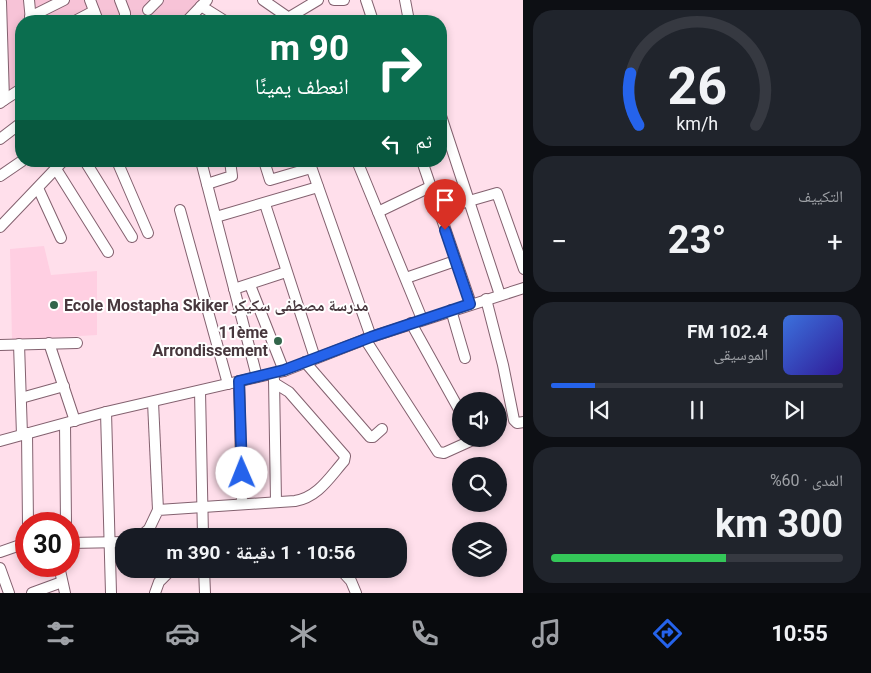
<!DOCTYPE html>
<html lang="ar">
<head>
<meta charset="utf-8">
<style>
	body { margin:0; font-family:Roboto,"Noto Naskh Arabic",sans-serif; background:#20242c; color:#f1f3f6; direction:rtl; height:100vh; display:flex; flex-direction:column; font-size:19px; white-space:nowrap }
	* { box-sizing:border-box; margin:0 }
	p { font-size:16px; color:#9ea1a6 }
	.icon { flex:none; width:28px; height:28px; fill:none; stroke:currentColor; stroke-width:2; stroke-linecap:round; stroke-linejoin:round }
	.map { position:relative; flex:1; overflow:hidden; direction:ltr }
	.drawer { display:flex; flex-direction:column; gap:10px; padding:10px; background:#0d0f14; width:348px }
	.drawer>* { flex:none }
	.banner { position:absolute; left:15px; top:15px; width:432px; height:152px; border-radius:20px; box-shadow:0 2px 8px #0003; direction:rtl; background:#0b6e4f; color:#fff; overflow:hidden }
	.controls { position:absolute; left:452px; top:392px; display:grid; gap:10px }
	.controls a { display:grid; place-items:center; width:55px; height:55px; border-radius:50%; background:#171b24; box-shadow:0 2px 8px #0003; font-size:25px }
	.speed { position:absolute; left:15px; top:512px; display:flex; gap:10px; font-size:25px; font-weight:700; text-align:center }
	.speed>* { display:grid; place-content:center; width:65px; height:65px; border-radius:50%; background:#171b24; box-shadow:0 2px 8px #0003; line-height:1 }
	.speed .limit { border:8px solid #d22; background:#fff; color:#111 }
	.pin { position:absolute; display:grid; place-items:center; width:42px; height:42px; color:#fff; margin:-51px -21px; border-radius:50% 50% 50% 0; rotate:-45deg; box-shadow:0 0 5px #0007 }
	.pin .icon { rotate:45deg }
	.me { position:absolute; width:55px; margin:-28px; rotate:359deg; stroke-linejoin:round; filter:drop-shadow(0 0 4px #0008) }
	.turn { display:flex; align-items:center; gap:18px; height:105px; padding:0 15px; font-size:22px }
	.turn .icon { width:65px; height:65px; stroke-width:2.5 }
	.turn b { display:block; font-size:35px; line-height:42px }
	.then { display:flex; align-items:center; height:48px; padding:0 15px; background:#0003; gap:10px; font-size:19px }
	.big { font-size:38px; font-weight:700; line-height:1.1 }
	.drawer .widget { flex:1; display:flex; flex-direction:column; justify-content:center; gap:8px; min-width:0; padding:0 18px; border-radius:20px; background:#20242c }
	.drawer .dial { align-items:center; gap:0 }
	.dial svg { height:130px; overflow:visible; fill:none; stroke:#363941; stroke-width:7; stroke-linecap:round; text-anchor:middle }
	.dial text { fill:#f1f3f6; stroke:none }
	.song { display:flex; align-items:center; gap:15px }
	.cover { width:60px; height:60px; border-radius:8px; background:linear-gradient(135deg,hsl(220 70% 55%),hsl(250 70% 35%)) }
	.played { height:5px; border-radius:2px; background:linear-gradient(90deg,#2563eb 15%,#363941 15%) }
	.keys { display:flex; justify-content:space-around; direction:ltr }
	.heat { display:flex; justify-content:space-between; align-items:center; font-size:28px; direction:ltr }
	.charge { height:8px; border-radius:4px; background:linear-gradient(90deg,#34c759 60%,#363941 0) }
	.trip { position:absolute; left:115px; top:528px; width:292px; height:50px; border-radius:20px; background:#171b24; box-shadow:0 2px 8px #0003; font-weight:700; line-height:50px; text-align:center; direction:rtl }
	.menu { display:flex; height:80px; justify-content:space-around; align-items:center; background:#090b0e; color:#9ea1a6 }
	.menu .icon { width:35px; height:35px }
	.menu .selected { color:#2563eb }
	.menu b { font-size:22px; color:#f1f3f6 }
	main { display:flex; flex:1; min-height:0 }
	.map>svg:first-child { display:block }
</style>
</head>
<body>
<main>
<section class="drawer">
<div class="widget dial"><svg viewBox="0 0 100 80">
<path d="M14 69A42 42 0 1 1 86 69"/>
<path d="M14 69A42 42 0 0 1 9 37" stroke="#2563eb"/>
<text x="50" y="56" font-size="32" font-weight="700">26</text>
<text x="50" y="72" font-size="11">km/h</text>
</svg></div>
<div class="widget"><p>التكييف</p>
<div class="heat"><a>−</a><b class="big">23°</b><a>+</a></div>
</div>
<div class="widget">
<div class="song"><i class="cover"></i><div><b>102.4 FM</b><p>الموسيقى</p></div></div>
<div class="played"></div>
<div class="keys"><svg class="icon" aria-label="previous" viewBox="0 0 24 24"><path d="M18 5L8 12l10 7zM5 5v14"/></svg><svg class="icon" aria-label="pause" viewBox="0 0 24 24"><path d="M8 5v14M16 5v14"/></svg><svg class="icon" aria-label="next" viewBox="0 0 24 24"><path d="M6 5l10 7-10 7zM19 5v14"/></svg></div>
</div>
<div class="widget"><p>المدى · 60%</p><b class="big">300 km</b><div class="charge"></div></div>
</section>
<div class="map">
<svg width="524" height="593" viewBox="0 0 524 593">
	<rect width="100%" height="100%" fill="#ffdfeb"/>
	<!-- built -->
	<polygon fill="#ffcfe2" points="44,246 51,275 97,271 97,335 12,340 10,249"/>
	<!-- green -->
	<polygon fill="#f7c3d7" points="0,0 203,0 185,21 148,21 143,14 131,21 21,21 21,90 0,104"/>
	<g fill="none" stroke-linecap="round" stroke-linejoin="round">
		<!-- minor casing -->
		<g stroke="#83616f" stroke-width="12">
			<g id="minor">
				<polyline points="29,0 31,21"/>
				<polyline points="90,0 98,21"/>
				<polyline points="120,0 125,13 125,21"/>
				<polyline points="263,0 289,18"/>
				<polyline points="334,0 344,0"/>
				<polyline points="366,0 373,21"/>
				<polyline points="405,0 409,21"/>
				<polyline points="201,6 225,21"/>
				<polyline points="148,10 158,0"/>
				<polyline points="30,17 64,0"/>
				<polyline points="75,21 94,11"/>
				<polyline points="187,21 207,0"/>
				<polyline points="283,21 318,0"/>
				<polyline points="4,100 21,89"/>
				<polyline points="0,103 4,100 1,2"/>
				<polyline points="441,116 500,295"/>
				<polyline points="0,139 21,123"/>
				<polyline points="85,161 132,237"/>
				<polyline points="117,161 148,233"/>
				<polyline points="201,161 257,377"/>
				<polyline points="264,161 270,180 311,168"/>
				<polyline points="309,161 371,337"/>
				<polyline points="357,161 422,319"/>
				<polyline points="422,161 471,304"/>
				<polyline points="56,169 108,252"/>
				<polyline points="0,176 22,161"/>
				<polyline points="207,184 232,176 230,161"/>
				<polyline points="38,188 61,238"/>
				<polyline points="265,204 315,358"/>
				<polyline points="180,210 228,384"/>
				<polyline points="438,210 497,193 524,269"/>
				<polyline points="378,212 430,187"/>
				<polyline points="216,217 318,187"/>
				<polyline points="0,227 63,161"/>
				<polyline points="406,278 455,261"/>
				<polyline points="250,285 284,371"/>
				<polyline points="234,289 286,272"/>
				<polyline points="486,299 503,365 514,420 517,423 524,422"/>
				<polyline points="451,310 465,358"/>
				<polyline points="411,323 461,413"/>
				<polyline points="365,339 438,452 444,453 475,439"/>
				<polyline points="49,343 75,421"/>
				<polyline points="19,344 22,435"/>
				<polyline points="0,345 77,343"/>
				<polyline points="305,362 370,437 373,437 382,429"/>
				<polyline points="274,379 276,502"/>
				<polyline points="239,381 242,503"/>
				<polyline points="200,391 203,536"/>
				<polyline points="21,398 64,386"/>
				<polyline points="153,402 158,510"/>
				<polyline points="106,412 111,593"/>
				<polyline points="65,424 66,524"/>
				<polyline points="27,433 28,524"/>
				<polyline points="0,441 106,412 284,371 371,337 524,288"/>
				<path d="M141 536 149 529 158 510 295 501C318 497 329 478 344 461L345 456 289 392 276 384"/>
				<polyline points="69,543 124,542"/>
				<polyline points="0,552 26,543"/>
				<polyline points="59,566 65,593"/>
				<polyline points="0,568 9,593"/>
				<polyline points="204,569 205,593"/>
				<polyline points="340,569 351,581 356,593"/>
				<polyline points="32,593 62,582"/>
				<polyline points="155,593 159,582 172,569"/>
			</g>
		</g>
		<!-- minor -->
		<use href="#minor" stroke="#fff" stroke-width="10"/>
	</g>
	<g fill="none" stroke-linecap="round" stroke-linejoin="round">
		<!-- route casing -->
		<g stroke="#184099" stroke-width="12">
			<polyline id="route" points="242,473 239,381 284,370 371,337 470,304 445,230"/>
		</g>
		<!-- route -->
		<use href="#route" stroke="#2563eb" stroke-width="9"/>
	</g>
	<!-- markers -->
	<g fill="#32664b" stroke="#fff" stroke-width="2">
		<circle cx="54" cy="305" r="5"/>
		<circle cx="278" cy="341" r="5"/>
	</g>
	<g text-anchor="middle" stroke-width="4" stroke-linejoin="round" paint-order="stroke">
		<!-- poi labels -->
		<g font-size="16" font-weight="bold" fill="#47373d" stroke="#fff" text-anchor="start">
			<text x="64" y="311">Ecole Mostapha Skiker مدرسة مصطفى سكيكر</text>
			<text x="268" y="338" text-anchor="end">11ème<tspan x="268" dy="18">Arrondissement</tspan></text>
		</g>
	</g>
</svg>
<div class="controls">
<a><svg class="icon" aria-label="sound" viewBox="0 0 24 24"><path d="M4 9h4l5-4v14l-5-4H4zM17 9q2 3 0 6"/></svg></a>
<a><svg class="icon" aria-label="search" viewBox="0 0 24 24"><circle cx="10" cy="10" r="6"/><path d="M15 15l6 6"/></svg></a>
<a><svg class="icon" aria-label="layers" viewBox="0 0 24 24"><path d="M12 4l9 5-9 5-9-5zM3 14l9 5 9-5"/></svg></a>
</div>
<div class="speed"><div class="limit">30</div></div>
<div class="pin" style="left:445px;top:230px;background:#d93025"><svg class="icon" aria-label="arrive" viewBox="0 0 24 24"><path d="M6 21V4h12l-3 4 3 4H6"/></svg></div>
<svg class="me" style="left:242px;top:473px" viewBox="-20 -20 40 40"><circle r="19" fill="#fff"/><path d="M0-13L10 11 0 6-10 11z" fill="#2563eb"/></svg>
<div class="trip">10:56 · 1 دقيقة · 390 m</div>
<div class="banner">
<div class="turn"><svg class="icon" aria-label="right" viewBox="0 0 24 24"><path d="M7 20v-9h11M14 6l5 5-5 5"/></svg><div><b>90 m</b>انعطف يمينًا</div></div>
<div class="then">ثم<svg class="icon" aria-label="left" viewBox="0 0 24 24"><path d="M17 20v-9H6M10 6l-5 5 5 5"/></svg></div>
</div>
</div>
</main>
<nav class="menu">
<b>10:55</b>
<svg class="icon selected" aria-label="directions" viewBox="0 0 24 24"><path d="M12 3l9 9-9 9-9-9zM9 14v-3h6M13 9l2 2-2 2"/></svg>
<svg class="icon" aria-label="music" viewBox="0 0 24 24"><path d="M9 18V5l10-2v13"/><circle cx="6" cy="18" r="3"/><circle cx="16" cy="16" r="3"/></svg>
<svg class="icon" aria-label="phone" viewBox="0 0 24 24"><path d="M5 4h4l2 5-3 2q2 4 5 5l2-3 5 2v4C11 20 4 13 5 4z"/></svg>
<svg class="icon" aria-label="climate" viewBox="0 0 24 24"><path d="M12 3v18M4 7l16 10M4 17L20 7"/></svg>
<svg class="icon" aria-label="car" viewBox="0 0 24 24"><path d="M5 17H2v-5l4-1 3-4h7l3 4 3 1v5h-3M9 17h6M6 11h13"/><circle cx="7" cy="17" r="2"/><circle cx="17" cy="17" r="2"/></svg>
<svg class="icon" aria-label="filters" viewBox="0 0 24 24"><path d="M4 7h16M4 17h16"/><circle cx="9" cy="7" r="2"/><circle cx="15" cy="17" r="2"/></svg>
</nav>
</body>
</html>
